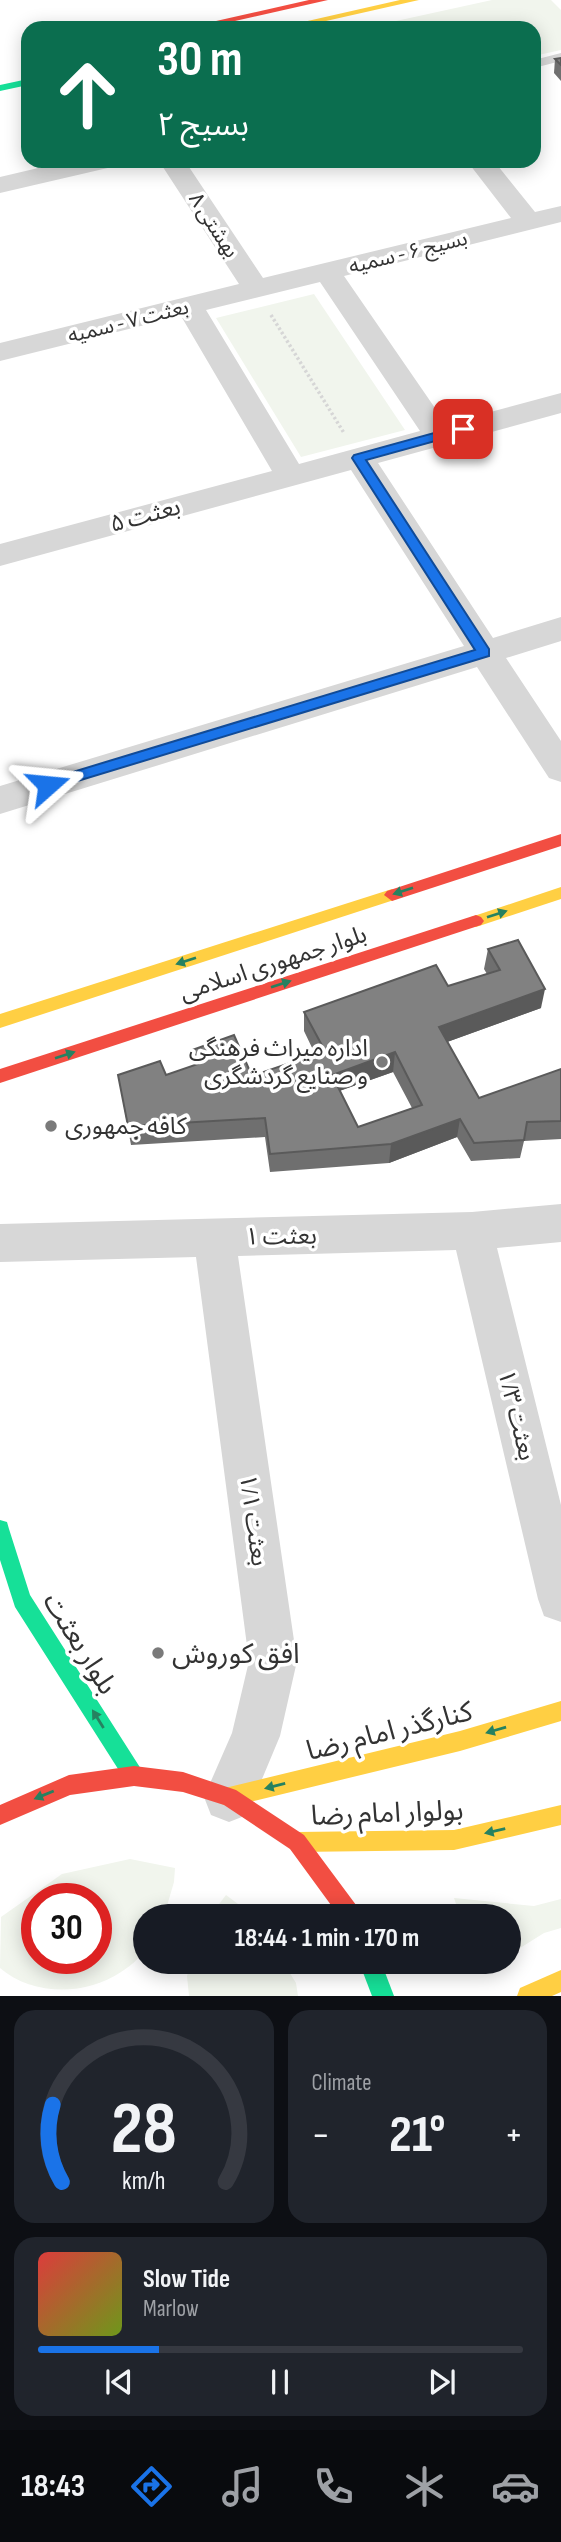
<!DOCTYPE html>
<html lang="en">
<head>
<meta charset="utf-8">
<style>
	body { margin:0; font-family:"Sofia Sans Condensed","Noto Sans Arabic",sans-serif; background:#20242c; color:#f1f3f6; height:100vh; display:flex; flex-direction:column; font-size:26px; white-space:nowrap }
	* { box-sizing:border-box; margin:0 }
	p { font-size:23px; color:#9ea1a6 }
	.icon { flex:none; width:38px; height:38px; fill:none; stroke:currentColor; stroke-width:2; stroke-linecap:round; stroke-linejoin:round }
	.map { position:relative; height:1996px; overflow:hidden }
	.details { display:flex; flex-direction:column; gap:14px; padding:14px; background:#0d0f14; flex:1 }
	.details>* { flex:none }
	.top-card { position:absolute; left:21px; top:21px; width:520px; height:147px; border-radius:21px; box-shadow:0 4px 18px #0003; background:#0b6e4f; color:#fff; overflow:hidden }
	.speed { position:absolute; left:21px; top:1883px; display:flex; gap:14px; font-size:35px; font-weight:700; text-align:center }
	.speed>* { display:grid; place-content:center; width:91px; height:91px; border-radius:50%; background:#171b24; box-shadow:0 4px 18px #0003; line-height:1 }
	.speed .limit { border:10px solid #d22; background:#fff; color:#111 }
	.pin { position:absolute; display:grid; place-items:center; width:60px; height:60px; color:#fff; margin:-30px; border-radius:14px; box-shadow:0 4px 10px #0006 }
	.me { position:absolute; width:77px; margin:-38px; rotate:72deg; stroke-linejoin:round; filter:drop-shadow(0 0 5px #0008) }
	.turn { display:flex; align-items:center; gap:24px; height:147px; padding:0 21px; font-size:32px }
	.turn .icon { width:91px; height:91px; stroke-width:2.5 }
	.turn b { display:block; font-size:49px; line-height:60px }
	.big { font-size:52px; font-weight:700; line-height:1.1 }
	.details .widget { flex:1; display:flex; flex-direction:column; justify-content:center; gap:10px; min-width:0; padding:0 24px; border-radius:21px; background:#20242c }
	.details .dial { align-items:center; gap:0 }
	.dial svg { height:182px; overflow:visible; fill:none; stroke:#363941; stroke-width:7; stroke-linecap:round; text-anchor:middle }
	.dial text { fill:#f1f3f6; stroke:none }
	.song { display:flex; align-items:center; gap:21px }
	.cover { width:84px; height:84px; border-radius:10px; background:linear-gradient(135deg,hsl(0 70% 55%),hsl(80 70% 35%)) }
	.played { height:7px; border-radius:4px; background:linear-gradient(90deg,#1a73e8 25%,#363941 25%) }
	.keys { display:flex; justify-content:space-around; direction:ltr }
	.heat { display:flex; justify-content:space-between; align-items:center; font-size:38px; direction:ltr }
	.details .tiles { flex:1; display:grid; gap:14px; grid-template-columns:1fr 1fr }
	.widget:last-child { grid-column:span 2 }
	.trip { position:absolute; left:133px; top:1904px; width:388px; height:70px; border-radius:35px; background:#171b24; box-shadow:0 4px 18px #0003; font-weight:700; line-height:70px; text-align:center }
	.tab-bar { display:flex; height:112px; justify-content:space-around; align-items:center; background:#090b0e; color:#9ea1a6 }
	.tab-bar .icon { width:49px; height:49px }
	.tab-bar .current { color:#1a73e8 }
	.tab-bar b { font-size:32px; color:#f1f3f6 }
	.map>svg:first-child { display:block }
</style>
</head>
<body>
<div class="map">
<svg width="561" height="1996" viewBox="0 0 561 1996">
	<rect width="100%" height="100%" fill="#fff"/>
	<!-- green -->
	<g fill="#f1f5ed" fill-rule="evenodd">
		<polygon points="492,0 551,0 561,10 561,50 534,56 534,28 364,28"/>
		<polygon points="314,294 405,430 301,457 216,318"/>
		<path d="M130 1859 175 1868 174 1882 164 1916H145C145 1925 148 1941 144 1949 140 1959 130 1966 121 1972 86 1996 32 1996 0 1968L1 1917 62 1874ZM37 1899H96V1958H37Z"/>
		<polygon points="226,1895 254,1916 210,1916"/>
		<polygon points="454,1898 534,1906 561,1899 561,1928 544,1933 509,1955 509,1916 460,1916"/>
		<polygon points="191,1962 283,1962 296,1983 298,1996 189,1996 187,1976"/>
	</g>
	<g fill="none" stroke-linecap="round" stroke-linejoin="round">
		<!-- path -->
		<polyline stroke="#d6d6d6" stroke-width="3.5" stroke-dasharray="2.5 2.5" stroke-linecap="butt" points="271,315 344,433"/>
		<!-- lane -->
		<polygon fill="#d7d7d7" fill-rule="evenodd" points="561,53 561,61 534,68 534,60"/>
		<!-- street -->
		<g fill="#d7d7d7" fill-rule="evenodd">
			<polygon points="68,161 116,161 112,167 0,193 0,177"/>
			<path d="M159 161H185L263 278 511 218 467 161H494L535 212 561 206V222L344 276 446 424 561 393V413L378 463 493 638 561 617V641L506 658 561 741V782L549 778 477 667 0 814V786L464 646 351 470 0 566V544L272 471 181 316 0 361V343L239 284ZM320 282 420 431 299 464 206 310Z"/>
			<polygon points="561,1204 561,1242 497,1248 561,1505 561,1622 544,1616 538,1599 456,1250 238,1256 297,1661 280,1736 247,1815 229,1822 211,1815 204,1797 232,1733 249,1661 196,1257 0,1262 0,1224 472,1212"/>
		</g>
		<!-- fast -->
		<g fill="#16e098" fill-rule="evenodd">
			<polygon points="28,79 28,85 0,91 0,85"/>
			<polygon points="0,1520 7,1522 9,1529 30,1595 141,1769 144,1776 141,1783 134,1786 127,1783 15,1607 0,1560"/>
			<polygon points="359,1962 381,1962 394,1996 372,1996"/>
		</g>
		<!-- slow -->
		<g fill="#ffcf43" fill-rule="evenodd">
			<polygon points="400,0 419,0 295,28 290,25"/>
			<polygon points="561,887 561,899 476,927 471,925 468,921 471,917"/>
			<polygon points="392,889 397,891 400,895 397,899 0,1028 0,1014"/>
			<polygon points="561,1701 561,1721 460,1751 229,1807 222,1804 219,1797 222,1790 229,1787 460,1731"/>
			<polygon points="561,1805 561,1825 454,1850 297,1852 290,1849 287,1842 290,1835 297,1832 454,1830"/>
			<polygon points="561,1970 561,1992 552,1996 517,1996 520,1988"/>
		</g>
		<!-- jam -->
		<g fill="#f24e42" fill-rule="evenodd">
			<polygon points="309,0 328,0 204,28 185,28"/>
			<polygon points="561,834 561,846 392,901 384,895 387,891"/>
			<polygon points="476,915 481,917 484,921 481,925 0,1083 0,1069"/>
			<polygon points="134,1766 183,1772 236,1790 304,1835 359,1909 362,1916 339,1916 290,1849 224,1805 183,1792 134,1786 70,1795 0,1825 0,1805 69,1775"/>
		</g>
	</g>
	<!-- wall -->
	<g fill="#6f6f6f" fill-rule="evenodd">
		<polygon points="561,58 561,81 554,73 555,59"/>
		<path d="M488 949 541 1008 447 1042 479 1098 561 1069V1139L524 1141 520 1158 471 1161 457 1137 389 1163 270 1172 265 1137 131 1145 118 1075H166L194 1066 192 1050 252 1076 315 1054 304 1031V1012L448 986 487 974 484 969ZM393 1072 412 1108 358 1127 339 1091Z"/>
	</g>
	<!-- shaded-wall -->
	<g fill="#5a5a5a">
		<polygon points="545,989 541,1008 436,1046 439,1027"/>
		<polygon points="395,1052 393,1072 331,1094 332,1075"/>
		<polygon points="460,1119 457,1137 389,1163 391,1144"/>
	</g>
	<!-- building -->
	<g fill="#818181" stroke="#5a5a5a" stroke-width="2" fill-rule="evenodd">
		<polygon points="561,58 561,65 555,59"/>
		<path d="M518 940 545 989 439 1027 479 1098 561 1069V1121L527 1122 524 1140 474 1143 460 1119 391 1144 270 1154 265 1118 128 1126 118 1075 160 1061 166 1075 198 1064 192 1050 234 1035 252 1076 325 1051 304 1012 436 965 448 986 500 970 488 949ZM395 1052 422 1105 358 1127 332 1075Z"/>
	</g>
	<!-- one-way arrows -->
	<defs><path id="oneway-solid" d="M-6-.8H1V-3.2L6.5 0L1 3.2V.8H-6Z" transform="scale(1.75)"/></defs>
	<g fill="#268160">
		<use href="#oneway-solid" transform="translate(403 891) rotate(162)"/>
		<use href="#oneway-solid" transform="translate(497 914) rotate(-18)"/>
		<use href="#oneway-solid" transform="translate(186 961) rotate(162)"/>
		<use href="#oneway-solid" transform="translate(281 984) rotate(-18)"/>
		<use href="#oneway-solid" transform="translate(65 1055) rotate(-18)"/>
		<use href="#oneway-solid" transform="translate(98 1719) rotate(-122)"/>
		<use href="#oneway-solid" transform="translate(496 1730) rotate(164)"/>
		<use href="#oneway-solid" transform="translate(275 1786) rotate(166)"/>
		<use href="#oneway-solid" transform="translate(44 1795) rotate(158)"/>
		<use href="#oneway-solid" transform="translate(495 1831) rotate(167)"/>
	</g>
	<!-- route -->
	<polygon fill="#1a73e8" stroke="#114b97" stroke-width="2" points="463,425 469,429 468,432 366,460 489,649 489,656 48,790 43,789 40,785 43,781 475,650 352,458 354,455"/>
	<!-- markers -->
	<g fill="#7a7a7a" stroke="#fff" stroke-width="2.5">
		<circle cx="382" cy="1062" r="7"/>
		<circle cx="51" cy="1126" r="7"/>
		<circle cx="158" cy="1653" r="7"/>
	</g>
	<g text-anchor="middle" stroke-width="7" stroke-linejoin="round" paint-order="stroke">
		<!-- far-street labels -->
		<g font-size="21" fill="#333" stroke="#fff">
			<text transform="translate(214 225) rotate(57)" y="7">بهشتی ۸</text>
			<text transform="translate(408 252) rotate(-14)" y="7">بسیج ۶ - سمیه</text>
			<text transform="translate(128 321) rotate(-14)" y="7">بعثت ۷ - سمیه</text>
		</g>
		<!-- street labels -->
		<g font-size="24" fill="#333" stroke="#fff">
			<text transform="translate(145 515) rotate(-15)" y="8">بعثت ۵</text>
			<text transform="translate(273 963) rotate(-18)" y="8">بلوار جمهوری اسلامی</text>
			<text transform="translate(281 1236) rotate(-1)" y="8">بعثت ۱</text>
			<text transform="translate(517 1415) rotate(76)" y="8">بعثت ۱/۳</text>
			<text transform="translate(254 1520) rotate(82)" y="8">بعثت ۱/۱</text>
		</g>
		<!-- poi labels -->
		<g font-size="24" fill="#333" stroke="#fff" text-anchor="end">
			<text x="368" y="1056">اداره میراث فرهنگی<tspan x="368" dy="28">و صنایع گردشگری</tspan></text>
			<text x="65" y="1134" text-anchor="start">کافه جمهوری</text>
		</g>
		<!-- near-street labels -->
		<g font-size="28" fill="#333" stroke="#fff">
			<text transform="translate(81 1643) rotate(58)" y="10">بلوار بعثت</text>
			<text transform="translate(389 1730) rotate(-14)" y="10">کنارگذر امام رضا</text>
			<text transform="translate(387 1812) rotate(-2)" y="10">بولوار امام رضا</text>
		</g>
		<!-- near-poi labels -->
		<g font-size="28" fill="#333" stroke="#fff" text-anchor="start">
			<text x="172" y="1663">افق کوروش</text>
		</g>
	</g>
</svg>
<div class="speed"><div class="limit">30</div></div>
<div class="pin" style="left:463px;top:429px;background:#d93025"><svg class="icon" aria-label="arrive" viewBox="0 0 24 24"><path d="M6 21V4h12l-3 4 3 4H6"/></svg></div>
<svg class="me" style="left:48px;top:785px" viewBox="-20 -20 40 40"><path d="M0-17L14 15 0 8-14 15z" fill="#1a73e8" stroke="#fff" stroke-width="4"/></svg>
<div class="trip">18:44 · 1 min · 170 m</div>
<div class="top-card">
<div class="turn"><svg class="icon" aria-label="ahead" viewBox="0 0 24 24"><path d="M12 20V5M6 11l6-6 6 6"/></svg><div><b>30 m</b>بسیج ۲</div></div>
</div>
</div>
<section class="details">
<div class="tiles">
<div class="widget dial"><svg viewBox="0 0 100 80">
<path d="M14 69A42 42 0 1 1 86 69"/>
<path d="M14 69A42 42 0 0 1 10 35" stroke="#1a73e8"/>
<text x="50" y="56" font-size="32" font-weight="700">28</text>
<text x="50" y="72" font-size="11">km/h</text>
</svg></div>
<div class="widget"><p>Climate</p>
<div class="heat"><a>−</a><b class="big">21°</b><a>+</a></div>
</div>
<div class="widget">
<div class="song"><i class="cover"></i><div><b>Slow Tide</b><p>Marlow</p></div></div>
<div class="played"></div>
<div class="keys"><svg class="icon" aria-label="previous" viewBox="0 0 24 24"><path d="M18 5L8 12l10 7zM5 5v14"/></svg><svg class="icon" aria-label="pause" viewBox="0 0 24 24"><path d="M8 5v14M16 5v14"/></svg><svg class="icon" aria-label="next" viewBox="0 0 24 24"><path d="M6 5l10 7-10 7zM19 5v14"/></svg></div>
</div>
</div>
</section>
<nav class="tab-bar">
<b>18:43</b>
<svg class="icon current" aria-label="directions" viewBox="0 0 24 24"><path d="M12 3l9 9-9 9-9-9zM9 14v-3h6M13 9l2 2-2 2"/></svg>
<svg class="icon" aria-label="music" viewBox="0 0 24 24"><path d="M9 18V5l10-2v13"/><circle cx="6" cy="18" r="3"/><circle cx="16" cy="16" r="3"/></svg>
<svg class="icon" aria-label="phone" viewBox="0 0 24 24"><path d="M5 4h4l2 5-3 2q2 4 5 5l2-3 5 2v4C11 20 4 13 5 4z"/></svg>
<svg class="icon" aria-label="climate" viewBox="0 0 24 24"><path d="M12 3v18M4 7l16 10M4 17L20 7"/></svg>
<svg class="icon" aria-label="car" viewBox="0 0 24 24"><path d="M5 17H2v-5l4-1 3-4h7l3 4 3 1v5h-3M9 17h6M6 11h13"/><circle cx="7" cy="17" r="2"/><circle cx="17" cy="17" r="2"/></svg>
</nav>
</body>
</html>
